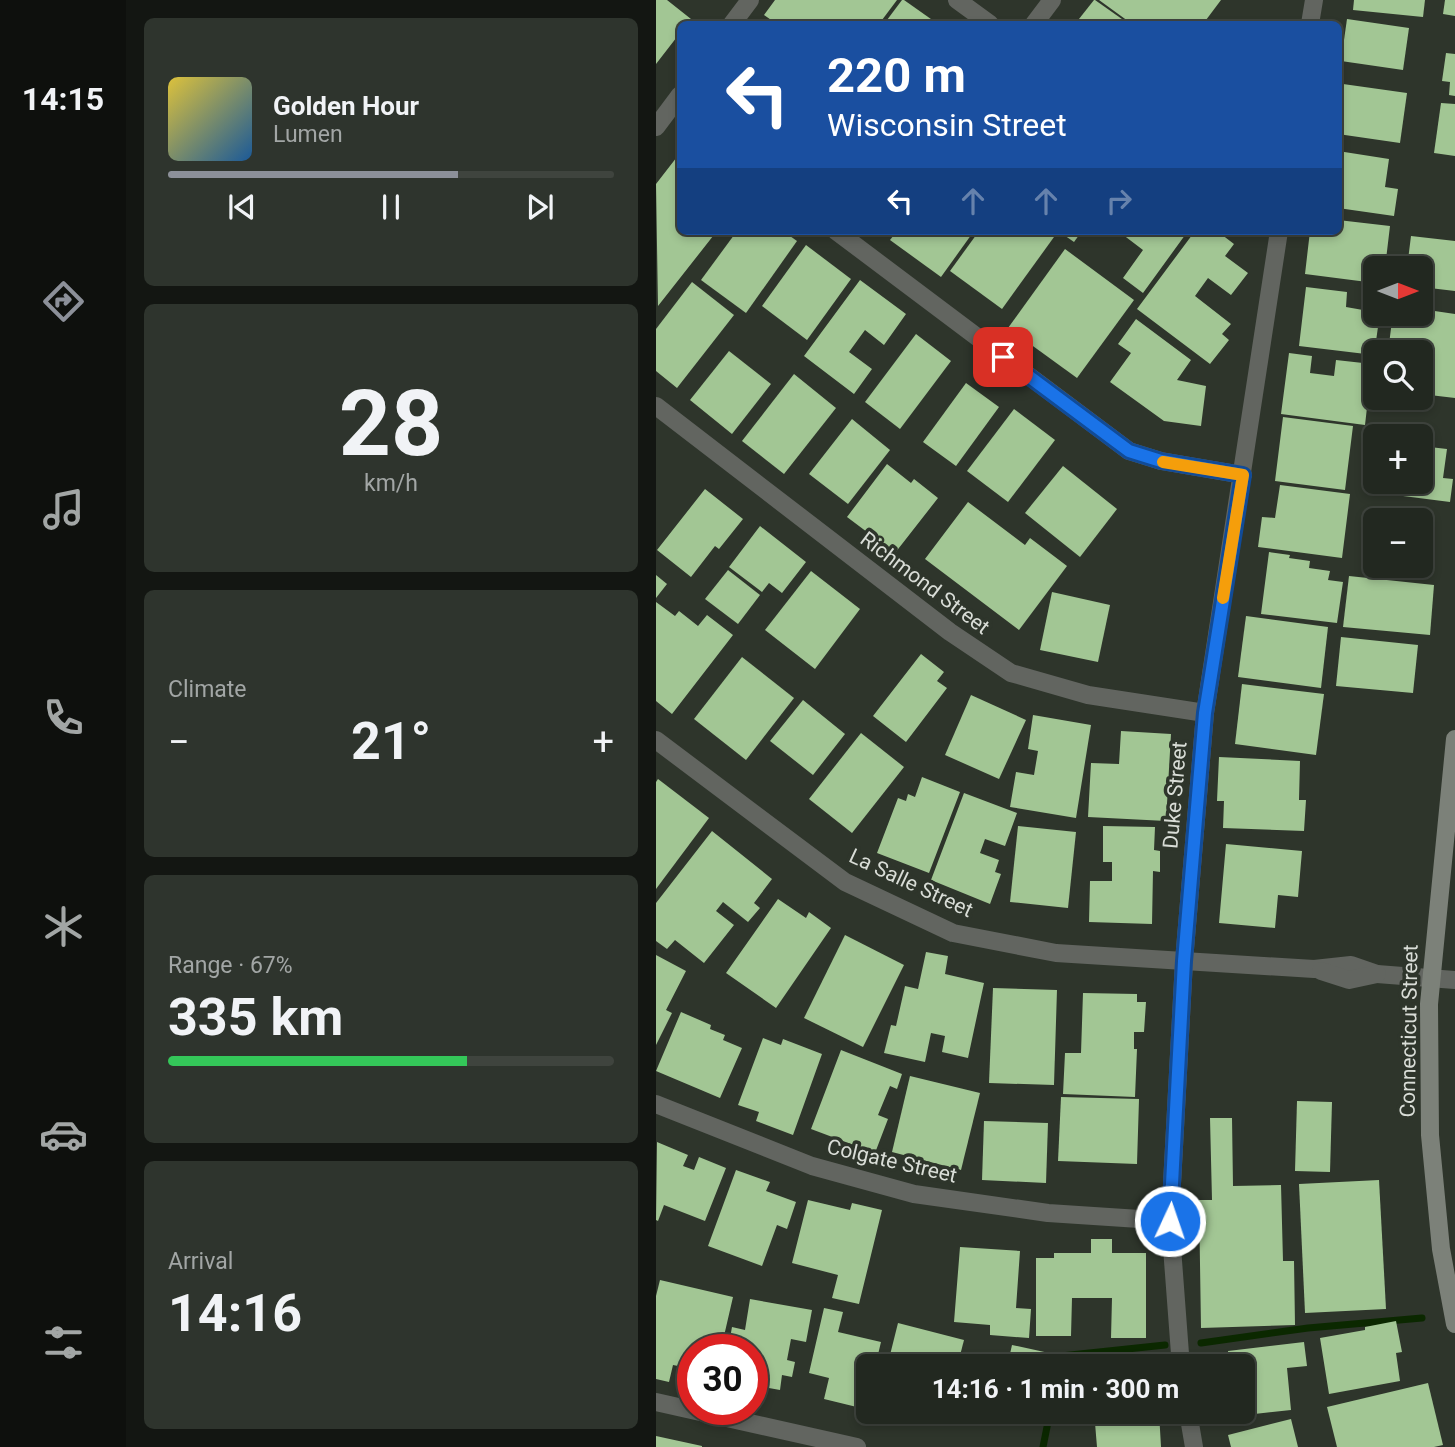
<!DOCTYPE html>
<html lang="en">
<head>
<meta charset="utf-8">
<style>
	body { margin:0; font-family:Roboto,sans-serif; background:#2e342d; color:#f1f3f6; height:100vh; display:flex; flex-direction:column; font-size:26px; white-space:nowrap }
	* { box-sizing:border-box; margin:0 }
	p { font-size:23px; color:#a2a6a5 }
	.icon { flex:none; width:38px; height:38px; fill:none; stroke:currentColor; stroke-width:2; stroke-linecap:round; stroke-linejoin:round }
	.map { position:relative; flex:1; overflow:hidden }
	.side { display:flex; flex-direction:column; gap:18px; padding:18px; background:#131612; width:530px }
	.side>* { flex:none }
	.guide { position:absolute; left:21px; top:21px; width:665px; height:214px; border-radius:10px; box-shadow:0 4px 10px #0003,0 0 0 2px #3f443e; background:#1a4fa0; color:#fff; overflow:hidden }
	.needle { width:46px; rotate:90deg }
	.controls { position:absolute; left:707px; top:256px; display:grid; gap:14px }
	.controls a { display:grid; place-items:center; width:70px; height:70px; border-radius:10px; background:#222820; box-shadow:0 4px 10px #0003,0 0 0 2px #3f443e; font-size:35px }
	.speed { position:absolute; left:21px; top:1334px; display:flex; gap:14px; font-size:35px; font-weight:700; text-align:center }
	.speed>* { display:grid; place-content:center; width:91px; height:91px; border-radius:50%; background:#222820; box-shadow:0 4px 10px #0003,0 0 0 2px #3f443e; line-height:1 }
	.speed .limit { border:10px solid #d22; background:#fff; color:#111 }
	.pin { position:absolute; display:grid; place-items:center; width:60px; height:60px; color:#fff; margin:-30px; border-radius:14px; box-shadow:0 4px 10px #0006 }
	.me { position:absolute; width:77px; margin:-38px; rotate:3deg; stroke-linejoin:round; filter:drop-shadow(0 0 5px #0008) }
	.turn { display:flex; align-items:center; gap:24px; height:147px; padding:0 35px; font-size:32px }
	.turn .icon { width:91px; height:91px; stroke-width:2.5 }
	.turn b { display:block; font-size:49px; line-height:60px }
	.lanes { display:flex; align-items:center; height:66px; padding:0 35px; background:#0003; justify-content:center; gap:35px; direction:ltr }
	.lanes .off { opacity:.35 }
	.big { font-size:52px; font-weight:700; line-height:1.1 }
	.side .tile { flex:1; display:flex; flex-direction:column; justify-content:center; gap:10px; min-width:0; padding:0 24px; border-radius:10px; background:#2e342d }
	.side .dial { align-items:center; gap:0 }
	.dial b { font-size:91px; line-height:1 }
	.song { display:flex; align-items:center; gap:21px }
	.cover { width:84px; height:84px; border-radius:10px; background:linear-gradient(135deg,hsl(50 70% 55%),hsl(210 70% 35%)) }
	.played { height:7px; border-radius:4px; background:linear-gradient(90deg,#8c9099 65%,#3f443e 65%) }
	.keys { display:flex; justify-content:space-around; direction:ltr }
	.heat { display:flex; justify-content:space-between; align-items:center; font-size:38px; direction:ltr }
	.charge { height:10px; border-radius:5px; background:linear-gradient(90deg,#34c759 67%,#3f443e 0) }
	.trip { position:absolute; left:200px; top:1354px; width:399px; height:70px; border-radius:10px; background:#222820; box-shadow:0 4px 10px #0003,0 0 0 2px #3f443e; font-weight:700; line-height:70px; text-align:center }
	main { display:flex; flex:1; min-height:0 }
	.tabs { display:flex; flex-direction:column; width:126px; justify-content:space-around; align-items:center; background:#0e100d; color:#a2a6a5 }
	.tabs .icon { width:49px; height:49px }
	.tabs .selected { color:#8c9099 }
	.tabs b { font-size:32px; color:#f1f3f6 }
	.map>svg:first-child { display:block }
</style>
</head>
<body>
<main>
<nav class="tabs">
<b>14:15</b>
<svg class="icon selected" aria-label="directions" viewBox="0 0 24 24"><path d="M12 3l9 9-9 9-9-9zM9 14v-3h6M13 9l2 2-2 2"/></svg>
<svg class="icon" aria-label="music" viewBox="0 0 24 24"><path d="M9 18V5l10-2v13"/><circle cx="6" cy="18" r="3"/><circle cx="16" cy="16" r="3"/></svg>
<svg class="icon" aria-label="phone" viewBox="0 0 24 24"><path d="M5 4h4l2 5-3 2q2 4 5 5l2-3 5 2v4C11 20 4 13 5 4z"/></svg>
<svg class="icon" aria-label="climate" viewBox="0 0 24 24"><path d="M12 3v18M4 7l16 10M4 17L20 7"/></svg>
<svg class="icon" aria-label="car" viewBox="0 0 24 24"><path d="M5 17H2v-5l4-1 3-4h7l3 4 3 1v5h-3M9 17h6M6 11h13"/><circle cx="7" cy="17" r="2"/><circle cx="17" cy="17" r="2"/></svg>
<svg class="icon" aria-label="filters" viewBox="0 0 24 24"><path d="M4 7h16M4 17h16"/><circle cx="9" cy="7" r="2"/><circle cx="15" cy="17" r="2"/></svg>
</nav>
<section class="side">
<div class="tile">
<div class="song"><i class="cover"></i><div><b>Golden Hour</b><p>Lumen</p></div></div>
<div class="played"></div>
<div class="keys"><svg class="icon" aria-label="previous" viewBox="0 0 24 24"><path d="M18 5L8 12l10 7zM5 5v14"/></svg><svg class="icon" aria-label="pause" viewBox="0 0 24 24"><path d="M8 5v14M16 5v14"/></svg><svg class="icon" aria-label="next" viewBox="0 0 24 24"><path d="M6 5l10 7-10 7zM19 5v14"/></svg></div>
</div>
<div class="tile dial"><b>28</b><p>km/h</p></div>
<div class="tile"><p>Climate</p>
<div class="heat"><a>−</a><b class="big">21°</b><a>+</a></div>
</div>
<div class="tile"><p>Range · 67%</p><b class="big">335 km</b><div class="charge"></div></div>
<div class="tile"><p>Arrival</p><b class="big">14:16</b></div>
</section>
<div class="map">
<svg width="799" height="1447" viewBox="0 0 799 1447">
	<rect width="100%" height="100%" fill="#2e352b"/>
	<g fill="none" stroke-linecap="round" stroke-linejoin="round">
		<!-- stream -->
		<g stroke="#0b2800" stroke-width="7">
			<polyline points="545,1343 652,1328 766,1318"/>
			<polyline points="403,1367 405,1356 509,1345"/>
			<polyline points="387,1447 394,1412"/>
		</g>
	</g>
	<!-- building -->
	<g fill="#a2c694">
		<polygon points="0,0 11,0 35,19 31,24 24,24 24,33 0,64"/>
		<polygon points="119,0 241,0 223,24 192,24 189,22 187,24 121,24 108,15"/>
		<polygon points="246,0 248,0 282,24 228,24"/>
		<polygon points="438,0 439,0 473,24 419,24"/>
		<polygon points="443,0 565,0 547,24 476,24"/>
		<polygon points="698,0 769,0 767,17 697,10"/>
		<polygon points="789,0 799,0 799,16 787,14"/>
		<polygon points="691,19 753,28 747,70 685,61"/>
		<polygon points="790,53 799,54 799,96 793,95 794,82 786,81"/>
		<polygon points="687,84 751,93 744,143 682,134"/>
		<polygon points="785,103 799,104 799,156 778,153"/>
		<polygon points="682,151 733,159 729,187 742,189 738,216 682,208"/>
		<polygon points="24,153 24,231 61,231 2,306 0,184"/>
		<polygon points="682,220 734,226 729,268 719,268 719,283 649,274 654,231 682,231"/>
		<polygon points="81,231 127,231 141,241 90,313 45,280"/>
		<polygon points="241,231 318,231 285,277 234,240"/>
		<polygon points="323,231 390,231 398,237 346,309 294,271"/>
		<polygon points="407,231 426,231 418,242 405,233"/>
		<polygon points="462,231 532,231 487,293 467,278 487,250"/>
		<polygon points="539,231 561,231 578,244 569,256 592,273 575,295 552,278 539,296 575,324 566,334 573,340 554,364 481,309"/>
		<polygon points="755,236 799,241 799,291 765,287 765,268 751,268"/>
		<polygon points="150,245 195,279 151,340 106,306"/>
		<polygon points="409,249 478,300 421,378 352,328"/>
		<polygon points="204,280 250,314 228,345 209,330 193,352 216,369 198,394 148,356"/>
		<polygon points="36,282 78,315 21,388 0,371 0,329"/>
		<polygon points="650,287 691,292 690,307 724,313 718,355 643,346"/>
		<polygon points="765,309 799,314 799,398 765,394 765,352 732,352 737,313 765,313"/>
		<polygon points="480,319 535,360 521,380 550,386 545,426 508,421 454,382 475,353 462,344"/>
		<polygon points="260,334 295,361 244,429 209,402"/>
		<polygon points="73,351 115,384 76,434 34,400"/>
		<polygon points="633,353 656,356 654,373 678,376 680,360 716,364 709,425 625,414"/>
		<polygon points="138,374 180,408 128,474 86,441"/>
		<polygon points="310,383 343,407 300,466 267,442"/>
		<polygon points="358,409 399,440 352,502 311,471"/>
		<polygon points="627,417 697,426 689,490 619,481"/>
		<polygon points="196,419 234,450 192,504 153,474"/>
		<polygon points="715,440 719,440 719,481 765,481 765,446 791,449 787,478 797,479 794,502 708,491"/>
		<polygon points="231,464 255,483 258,479 282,498 239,553 191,517"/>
		<polygon points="407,466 461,509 424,557 369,513"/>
		<polygon points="624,485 694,494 686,558 602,547 606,517 619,518"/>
		<polygon points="49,489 87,519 63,549 59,546 35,577 1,550"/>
		<polygon points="312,502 369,545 374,538 411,566 363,630 269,559"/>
		<polygon points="104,526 150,562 126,593 113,583 106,592 73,567"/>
		<polygon points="613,552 634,555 633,558 654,561 653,568 674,571 672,580 687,582 681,623 605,614"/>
		<polygon points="72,570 104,595 82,624 49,599"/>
		<polygon points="155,571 204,609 159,669 109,630"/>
		<polygon points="0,575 11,584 0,598"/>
		<polygon points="693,576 778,585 774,635 687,627"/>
		<polygon points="396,592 454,605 442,662 384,650"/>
		<polygon points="0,602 19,616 23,611 42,626 51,615 77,635 16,714 0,701"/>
		<polygon points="590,616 672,627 665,688 582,677"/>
		<polygon points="685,637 762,645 757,693 680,686"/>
		<polygon points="265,654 288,672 281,681 291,688 250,742 217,716"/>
		<polygon points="86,657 138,698 90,760 38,719"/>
		<polygon points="586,684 668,694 660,755 579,744"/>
		<polygon points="315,695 370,720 343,779 289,755"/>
		<polygon points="147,700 189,734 157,775 114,741"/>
		<polygon points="377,715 435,725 420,818 354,807 360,772 378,775 382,751 372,749"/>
		<polygon points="465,731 515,734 510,821 432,817 435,763 463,764"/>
		<polygon points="205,733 248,767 196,833 153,799"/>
		<polygon points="563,757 644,761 643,800 650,800 648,831 567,828 568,801 561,801"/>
		<polygon points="266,777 304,792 273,873 221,853 242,798 250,801 252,794 259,797"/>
		<polygon points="2,779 53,818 0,889 0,782"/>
		<polygon points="308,793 361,813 349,846 329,839 324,853 343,860 339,872 345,874 334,904 275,880"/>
		<polygon points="362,826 420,832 412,908 354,902"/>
		<polygon points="447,826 499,827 498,850 504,851 504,872 497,871 496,924 433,922 434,881 456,881 456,862 447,862"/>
		<polygon points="56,831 116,879 98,903 104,908 92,922 67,902 60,911 78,925 48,963 19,940 11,949 0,941 0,903"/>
		<polygon points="570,844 646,851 642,897 622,895 619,928 563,923"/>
		<polygon points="122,899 150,918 153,912 175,928 120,1008 70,973"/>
		<polygon points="189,935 248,965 207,1047 148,1018"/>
		<polygon points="270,952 292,956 289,974 328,983 312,1058 286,1052 289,1036 275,1033 269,1062 228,1053 235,1025 240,1026 249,986 262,989"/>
		<polygon points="0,955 30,971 10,1010 16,1013 0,1045"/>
		<polygon points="337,988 401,990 398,1085 333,1083"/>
		<polygon points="427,993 481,994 481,1002 490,1002 488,1032 478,1032 478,1049 481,1049 479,1097 407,1094 409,1053 425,1053"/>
		<polygon points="25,1012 55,1025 54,1029 69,1035 67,1040 86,1048 64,1098 0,1071"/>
		<polygon points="107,1038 125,1045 127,1039 166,1054 137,1135 100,1121 103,1112 82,1105"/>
		<polygon points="185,1050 246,1074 241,1089 234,1086 222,1115 232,1119 219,1153 155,1129"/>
		<polygon points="254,1076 324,1093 305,1170 236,1152"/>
		<polygon points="405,1097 483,1099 481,1164 402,1161"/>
		<polygon points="641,1101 676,1102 674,1172 639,1171"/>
		<polygon points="554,1118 576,1118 577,1186 625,1185 627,1261 638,1261 639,1325 545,1328 543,1200 556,1200"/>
		<polygon points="328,1121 392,1123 390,1183 326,1180"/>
		<polygon points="1,1142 32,1155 27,1166 38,1170 43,1157 70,1168 49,1221 8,1205 2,1221 0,1220"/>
		<polygon points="80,1170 114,1182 110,1191 140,1202 131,1229 121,1225 106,1266 52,1246"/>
		<polygon points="723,1180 730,1309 649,1313 643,1184"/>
		<polygon points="152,1200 194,1210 196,1203 226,1210 203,1304 176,1298 182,1275 136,1263"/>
		<polygon points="435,1239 456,1239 456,1253 490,1253 490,1338 455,1338 456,1298 416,1298 415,1336 380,1336 380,1258 398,1258 398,1253 435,1253"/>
		<polygon points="304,1247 364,1251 360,1308 375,1309 373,1338 334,1335 334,1325 298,1322"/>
		<polygon points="4,1280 77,1297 65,1349 37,1349 37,1369 17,1365 13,1382 0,1379 0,1296"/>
		<polygon points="94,1299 156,1310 150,1342 135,1339 131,1360 139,1362 136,1377 126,1375 124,1390 96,1385 96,1349 72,1349 76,1327 89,1330"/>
		<polygon points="168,1308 187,1312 182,1332 225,1342 219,1367 212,1367 212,1397 209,1409 168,1399 173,1378 153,1373"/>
		<polygon points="740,1321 746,1352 740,1353 744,1381 673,1394 664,1338 709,1330 709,1327"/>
		<polygon points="242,1323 308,1340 301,1367 231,1367"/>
		<polygon points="648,1342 651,1366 631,1368 635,1410 563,1418 562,1412 586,1412 586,1367 573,1367 572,1351"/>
		<polygon points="356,1345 393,1353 390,1367 351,1367"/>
		<polygon points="499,1360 499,1367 432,1367 432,1365"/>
		<polygon points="772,1383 787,1445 778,1447 681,1447 671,1407"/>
		<polygon points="317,1412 381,1412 378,1425 344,1418 343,1426 315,1420"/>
		<polygon points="456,1412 503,1412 505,1447 441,1447 439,1423 456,1422"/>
		<polygon points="635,1419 642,1447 575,1447 572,1435"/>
		<polygon points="0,1436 46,1446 46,1447 0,1447"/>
	</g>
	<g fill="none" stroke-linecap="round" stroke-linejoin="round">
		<!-- street -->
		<g stroke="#626560" stroke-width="18">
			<polyline points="301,0 334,24"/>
			<polyline points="76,24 94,0"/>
			<polyline points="378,24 396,0"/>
			<polyline points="654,24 658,0"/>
			<polyline points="0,127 24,95"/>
			<polyline points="180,231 473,451 505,461 587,475"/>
			<polyline points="0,406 294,632 355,673 432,695 549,713"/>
			<polyline points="0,740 189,882 297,933 400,953 658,969 695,965 721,974 799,980"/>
			<polyline points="665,971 693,980 721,974"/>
			<polyline points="0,1104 156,1166 258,1194 392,1213 514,1221"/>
			<polyline points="525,1367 514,1221 528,961 549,713 623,231"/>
			<polyline points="0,1402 201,1447"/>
			<polyline points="532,1412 538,1447"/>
		</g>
		<!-- secondary -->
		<polyline stroke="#7c8179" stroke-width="18" points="799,739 773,1004 774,1135 785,1249 799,1324"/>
	</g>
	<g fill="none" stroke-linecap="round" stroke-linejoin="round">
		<!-- route casing -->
		<g stroke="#114b97" stroke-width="18">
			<polyline id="route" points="347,357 473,451 505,461 587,475 549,713 528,961 514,1221"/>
		</g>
		<!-- route -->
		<use href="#route" stroke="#1a73e8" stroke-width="12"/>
		<!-- slow -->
		<polyline stroke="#f59e0b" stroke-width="12" points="507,462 587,475 567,598"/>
	</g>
	<g text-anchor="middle" stroke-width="7" stroke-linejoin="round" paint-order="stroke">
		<!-- street labels -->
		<g font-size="21" fill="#d9ddd7" stroke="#2e352b">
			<text transform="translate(269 583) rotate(37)" y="7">Richmond Street</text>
			<text transform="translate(519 795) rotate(-85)" y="7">Duke Street</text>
			<text transform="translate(255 883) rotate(25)" y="7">La Salle Street</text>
			<text transform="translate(753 1031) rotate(-89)" y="7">Connecticut Street</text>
			<text transform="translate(236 1161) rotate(13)" y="7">Colgate Street</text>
		</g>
	</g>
</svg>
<div class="controls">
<a><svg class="needle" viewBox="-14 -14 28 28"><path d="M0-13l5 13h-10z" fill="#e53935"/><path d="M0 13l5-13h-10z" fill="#a2a6a5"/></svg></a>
<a><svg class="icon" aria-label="search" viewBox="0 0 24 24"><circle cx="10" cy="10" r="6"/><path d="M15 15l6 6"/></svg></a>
<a>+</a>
<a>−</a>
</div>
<div class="speed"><div class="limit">30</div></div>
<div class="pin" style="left:347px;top:357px;background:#d93025"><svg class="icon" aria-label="arrive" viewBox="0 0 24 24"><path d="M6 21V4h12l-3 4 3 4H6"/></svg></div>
<svg class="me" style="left:514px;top:1221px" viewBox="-20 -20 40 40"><circle r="17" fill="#1a73e8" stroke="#fff" stroke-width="3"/><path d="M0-11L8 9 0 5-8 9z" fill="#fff"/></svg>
<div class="trip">14:16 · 1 min · 300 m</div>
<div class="guide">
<div class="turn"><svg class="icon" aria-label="left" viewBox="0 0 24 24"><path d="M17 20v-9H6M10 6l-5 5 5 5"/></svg><div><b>220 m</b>Wisconsin Street</div></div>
<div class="lanes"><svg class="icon" aria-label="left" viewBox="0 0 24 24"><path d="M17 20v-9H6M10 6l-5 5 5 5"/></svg><svg class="icon off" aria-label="ahead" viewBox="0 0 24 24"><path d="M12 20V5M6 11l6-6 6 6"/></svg><svg class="icon off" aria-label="ahead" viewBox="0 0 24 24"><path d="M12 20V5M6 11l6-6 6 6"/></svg><svg class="icon off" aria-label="right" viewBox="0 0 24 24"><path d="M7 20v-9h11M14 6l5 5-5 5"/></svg></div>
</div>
</div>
</main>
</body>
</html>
